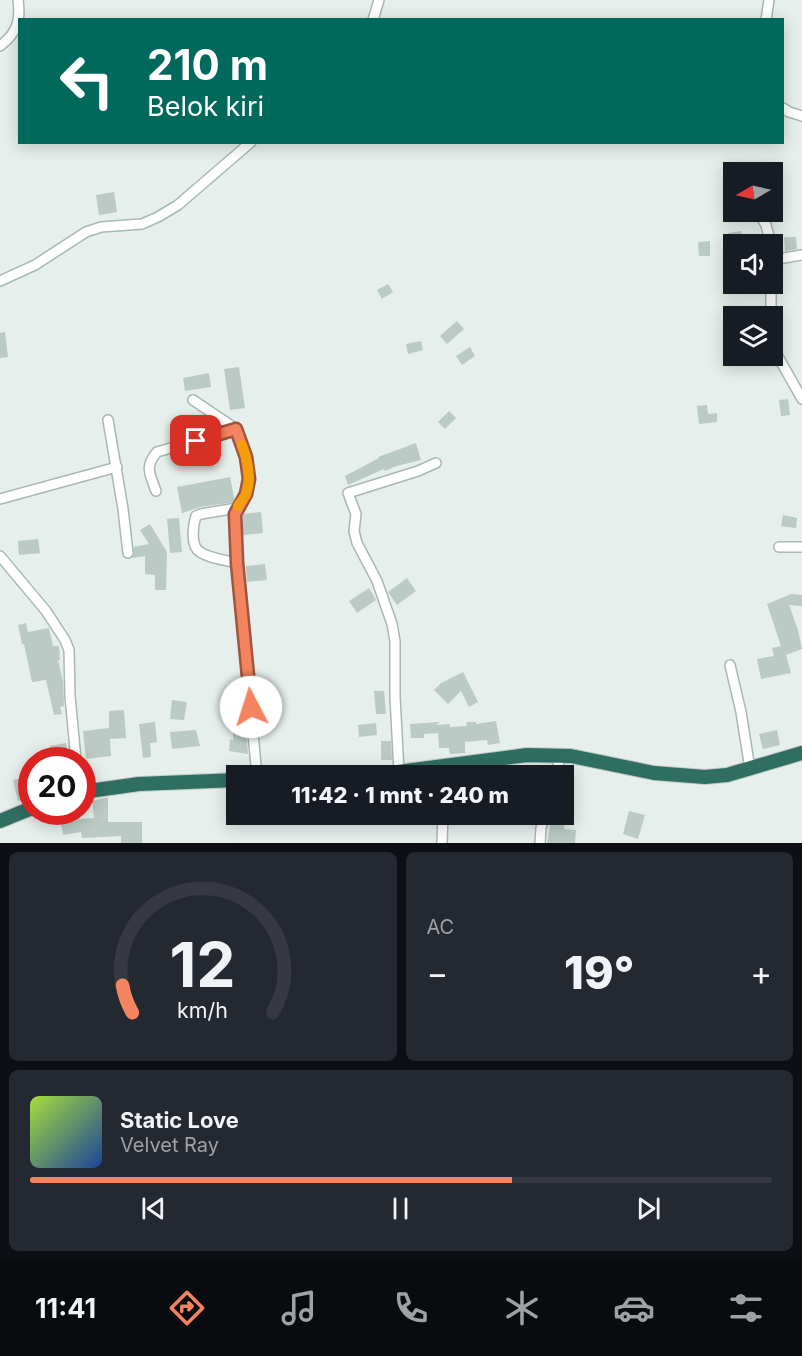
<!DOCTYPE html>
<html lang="id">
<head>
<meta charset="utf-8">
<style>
	body { margin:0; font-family:Inter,sans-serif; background:#242831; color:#f1f3f6; height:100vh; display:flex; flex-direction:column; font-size:22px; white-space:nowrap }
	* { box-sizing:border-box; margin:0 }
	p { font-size:20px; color:#9ea1a6 }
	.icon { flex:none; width:33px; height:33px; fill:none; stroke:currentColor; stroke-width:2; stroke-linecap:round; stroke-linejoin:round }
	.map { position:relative; height:843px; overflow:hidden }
	.side { display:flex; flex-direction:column; gap:9px; padding:9px; background:#0d0f14; flex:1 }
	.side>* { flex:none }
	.guide { position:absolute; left:18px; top:18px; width:766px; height:126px; border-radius:0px; box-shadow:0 3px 15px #0003; background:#00695c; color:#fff; overflow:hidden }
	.needle { width:39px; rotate:261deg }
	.tools { position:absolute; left:723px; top:162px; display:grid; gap:12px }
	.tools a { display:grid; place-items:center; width:60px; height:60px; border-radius:0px; background:#171b24; box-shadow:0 3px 15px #0003; font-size:30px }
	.speed { position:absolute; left:18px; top:747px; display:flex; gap:12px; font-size:30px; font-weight:700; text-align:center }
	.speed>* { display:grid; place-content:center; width:78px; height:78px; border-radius:50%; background:#171b24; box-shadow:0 3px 15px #0003; line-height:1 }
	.speed .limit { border:9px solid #d22; background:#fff; color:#111 }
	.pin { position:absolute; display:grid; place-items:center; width:51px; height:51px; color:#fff; margin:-26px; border-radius:12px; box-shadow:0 3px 9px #0006 }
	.me { position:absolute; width:66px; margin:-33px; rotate:355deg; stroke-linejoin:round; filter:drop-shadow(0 0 4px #0008) }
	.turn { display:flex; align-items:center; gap:21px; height:126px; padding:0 30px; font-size:27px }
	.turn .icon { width:78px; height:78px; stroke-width:2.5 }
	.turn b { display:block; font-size:42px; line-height:51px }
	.big { font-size:45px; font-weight:800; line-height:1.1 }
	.side .card { flex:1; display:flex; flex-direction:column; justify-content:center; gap:9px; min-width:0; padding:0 21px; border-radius:9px; background:#242831 }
	.side .dial { align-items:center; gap:0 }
	.dial svg { height:156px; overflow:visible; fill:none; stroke:#363941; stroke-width:7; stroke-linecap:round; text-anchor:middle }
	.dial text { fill:#f1f3f6; stroke:none }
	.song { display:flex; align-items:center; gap:18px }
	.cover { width:72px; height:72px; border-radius:9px; background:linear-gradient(135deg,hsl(80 70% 55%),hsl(220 70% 35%)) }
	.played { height:6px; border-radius:3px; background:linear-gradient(90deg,#f4845f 65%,#363941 65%) }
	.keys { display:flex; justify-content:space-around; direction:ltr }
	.heat { display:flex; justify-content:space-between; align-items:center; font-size:33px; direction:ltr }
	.side .tiles { flex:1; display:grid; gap:9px; grid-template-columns:1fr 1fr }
	.card:last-child { grid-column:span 2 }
	.trip { position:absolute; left:226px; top:765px; width:348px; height:60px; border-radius:0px; background:#171b24; box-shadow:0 3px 15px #0003; font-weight:800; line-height:60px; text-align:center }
	.menu { display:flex; height:96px; justify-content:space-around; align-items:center; background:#090b0e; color:#9ea1a6 }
	.menu .icon { width:42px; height:42px }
	.menu .current { color:#f4845f }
	.menu b { font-size:27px; color:#f1f3f6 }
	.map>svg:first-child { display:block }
</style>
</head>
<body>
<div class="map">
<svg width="802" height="843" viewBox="0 0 802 843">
	<rect width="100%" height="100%" fill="#e6efeb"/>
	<!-- building -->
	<g fill="#bbcac4">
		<polygon points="114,192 117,212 99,215 96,195"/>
		<polygon points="741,231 744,243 730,246 728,233"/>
		<polygon points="784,237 796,237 797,249 785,251"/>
		<polygon points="710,241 710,256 699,256 698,242"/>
		<polygon points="388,284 393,292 382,299 377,290"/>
		<polygon points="457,321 464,329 447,344 440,336"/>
		<polygon points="5,332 8,357 0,358 0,333"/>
		<polygon points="421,341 423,350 408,354 406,344"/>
		<polygon points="470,347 475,356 462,365 456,356"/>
		<polygon points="239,367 245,408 230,410 224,369"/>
		<polygon points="209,373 211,387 185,391 183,378"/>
		<polygon points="788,399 790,415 781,416 779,400"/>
		<polygon points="707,405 708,414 717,413 717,422 699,424 697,406"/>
		<polygon points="449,411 456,418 445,429 438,422"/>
		<polygon points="416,443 421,460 397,466 385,471 384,469 348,485 345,476 379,458 378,457"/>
		<polygon points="230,477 235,502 200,507 182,513 177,487"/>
		<polygon points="261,512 263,533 243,535 243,514"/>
		<polygon points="783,515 797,518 796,528 781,526"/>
		<polygon points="179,518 182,552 170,553 167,519"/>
		<polygon points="150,524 167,552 166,590 155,590 155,575 145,574 145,556 132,558 134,555 134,547 149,544 140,530"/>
		<polygon points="38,539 40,553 19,555 18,541"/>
		<polygon points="265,564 267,580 247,582 246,566"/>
		<polygon points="407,578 416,591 397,605 388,592"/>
		<polygon points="369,588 376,600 357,613 349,601"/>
		<polygon points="791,594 802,595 802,606 789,605 798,630 802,649 786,655 791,673 761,679 757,659 774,656 772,648 781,646 767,604"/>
		<polygon points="26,623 28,632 49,628 53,646 59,646 60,660 58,660 63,681 64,706 60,707 62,714 54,715 46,680 32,682 24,644 22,644 18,625"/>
		<polygon points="463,672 478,702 469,707 461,691 448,704 434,690 441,683"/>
		<polygon points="374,691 384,691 386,714 376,714"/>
		<polygon points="172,700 187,702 184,720 170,719"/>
		<polygon points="124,710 126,738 110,739 111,756 86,759 83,731 109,728 109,711"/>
		<polygon points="496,721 500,743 488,745 487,740 465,742 465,753 450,754 449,748 439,748 438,733 424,734 424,738 411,738 410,724 440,722 436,725 450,724 450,727 467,726 466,722 476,722 476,724"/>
		<polygon points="155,722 157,742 150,743 151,757 143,758 139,724"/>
		<polygon points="376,723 377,735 359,737 358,725"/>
		<polygon points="233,728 246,728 248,754 229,751 230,739 233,740"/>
		<polygon points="196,730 200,746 172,749 170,732"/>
		<polygon points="777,730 780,745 763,749 759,734"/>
		<polygon points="381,741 391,741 392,760 381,760"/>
		<polygon points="66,743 69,760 52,760 50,746"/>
		<polygon points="23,778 28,798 18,801 13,780"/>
		<polygon points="108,797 108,822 142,822 142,843 121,843 121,836 82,838 81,832 63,835 61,823 56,824 54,812 78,812 79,819 94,818 92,801"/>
		<polygon points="629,811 645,815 638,839 623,834"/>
		<polygon points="552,815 565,816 564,829 576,830 575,843 547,843"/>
	</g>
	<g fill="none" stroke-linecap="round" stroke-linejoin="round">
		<!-- minor casing -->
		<g stroke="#a8b8b2" stroke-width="12">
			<g id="minor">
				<polyline points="373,20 379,0"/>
				<polyline points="766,20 769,0"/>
				<path d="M0 46C17 33 21 21 18 0"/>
				<polyline points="783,108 789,112 802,116"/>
				<polyline points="758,212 766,225 771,244"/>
				<polyline points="772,260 802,255"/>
				<polyline points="0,281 35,265 86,232 101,227 142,224 158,217 178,205 251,142"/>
				<polyline points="771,284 771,316"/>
				<polyline points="772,339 776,353 802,399"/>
				<polyline points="193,400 236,429 246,457 249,479 247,494 235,514 237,563 257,776"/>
				<polyline points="108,420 123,509 128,553"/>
				<path d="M156 491C150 474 144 467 157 452L236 429"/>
				<polyline points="0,499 117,467"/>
				<path d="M237 508 201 514 196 516C193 525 190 546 200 552 210 559 226 560 237 563"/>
				<polyline points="779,547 802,547"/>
				<polyline points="0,556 46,611 65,640 69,650 70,696 76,760"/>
				<polyline points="730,665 741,712 750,769"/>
				<polyline points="399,772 395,697 395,641 392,624 377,581 357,543 354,531 356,514 348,493 418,471 436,463"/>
				<polyline points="556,776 560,756"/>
				<polyline points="442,843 443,814"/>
				<polyline points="540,843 541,828 545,814"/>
			</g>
		</g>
		<!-- highway casing -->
		<g stroke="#c2cac8" stroke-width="16">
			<g id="highway">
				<polyline points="367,776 527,755 571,756 654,773 705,777 727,775 802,753"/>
				<polyline points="82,792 139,784 237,780"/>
				<polyline points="0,821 32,808"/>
			</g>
		</g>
		<!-- minor -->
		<use href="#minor" stroke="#fff" stroke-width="9"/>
		<!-- highway -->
		<use href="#highway" stroke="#2f6f62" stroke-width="14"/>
	</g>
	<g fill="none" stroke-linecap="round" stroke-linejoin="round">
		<!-- route casing -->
		<g stroke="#9f563e" stroke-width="15">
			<polyline id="route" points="196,441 236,429 246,457 249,479 246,494 235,514 237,563 251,707"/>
		</g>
		<!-- route -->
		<use href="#route" stroke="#f4845f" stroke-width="10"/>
		<!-- slow -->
		<path stroke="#f59e0b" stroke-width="10" d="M238 506C240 502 245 498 246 494 252 479 247 459 242 445"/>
	</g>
</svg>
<div class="tools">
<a><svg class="needle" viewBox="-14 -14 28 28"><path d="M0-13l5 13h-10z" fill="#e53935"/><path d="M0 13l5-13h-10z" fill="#9ea1a6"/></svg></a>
<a><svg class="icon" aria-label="sound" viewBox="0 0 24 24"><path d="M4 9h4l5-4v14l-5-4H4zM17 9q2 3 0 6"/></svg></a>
<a><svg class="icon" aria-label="layers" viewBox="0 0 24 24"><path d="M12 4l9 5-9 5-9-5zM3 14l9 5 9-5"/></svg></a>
</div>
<div class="speed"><div class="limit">20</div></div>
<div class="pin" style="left:196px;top:441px;background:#d93025"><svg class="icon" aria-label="arrive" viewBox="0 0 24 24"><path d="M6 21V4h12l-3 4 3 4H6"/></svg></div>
<svg class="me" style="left:251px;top:707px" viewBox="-20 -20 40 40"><circle r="19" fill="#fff"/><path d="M0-13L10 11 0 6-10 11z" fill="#f4845f"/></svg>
<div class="trip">11:42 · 1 mnt · 240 m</div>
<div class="guide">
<div class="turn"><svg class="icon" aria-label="left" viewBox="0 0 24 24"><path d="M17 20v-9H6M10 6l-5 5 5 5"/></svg><div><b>210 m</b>Belok kiri</div></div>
</div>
</div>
<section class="side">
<div class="tiles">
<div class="card dial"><svg viewBox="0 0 100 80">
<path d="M14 69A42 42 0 1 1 86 69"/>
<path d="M14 69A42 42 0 0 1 9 55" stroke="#f4845f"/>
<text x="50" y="56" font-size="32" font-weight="700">12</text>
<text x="50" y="72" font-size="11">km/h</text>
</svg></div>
<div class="card"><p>AC</p>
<div class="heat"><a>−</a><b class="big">19°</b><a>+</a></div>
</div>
<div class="card">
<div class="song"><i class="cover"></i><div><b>Static Love</b><p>Velvet Ray</p></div></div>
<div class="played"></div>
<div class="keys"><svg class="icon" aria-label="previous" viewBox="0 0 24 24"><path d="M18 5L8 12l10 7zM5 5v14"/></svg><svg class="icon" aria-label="pause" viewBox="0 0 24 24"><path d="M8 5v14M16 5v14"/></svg><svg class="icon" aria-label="next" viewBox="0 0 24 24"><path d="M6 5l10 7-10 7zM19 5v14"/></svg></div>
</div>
</div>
</section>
<nav class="menu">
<b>11:41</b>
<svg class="icon current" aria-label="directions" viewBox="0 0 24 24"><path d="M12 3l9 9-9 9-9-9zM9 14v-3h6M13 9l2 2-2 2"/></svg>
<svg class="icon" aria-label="music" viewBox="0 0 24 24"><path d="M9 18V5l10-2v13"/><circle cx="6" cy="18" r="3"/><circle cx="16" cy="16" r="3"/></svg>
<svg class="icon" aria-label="phone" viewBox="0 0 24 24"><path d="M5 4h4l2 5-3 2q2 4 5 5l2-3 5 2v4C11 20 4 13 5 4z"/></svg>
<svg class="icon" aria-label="climate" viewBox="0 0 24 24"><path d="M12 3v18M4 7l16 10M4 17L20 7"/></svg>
<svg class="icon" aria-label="car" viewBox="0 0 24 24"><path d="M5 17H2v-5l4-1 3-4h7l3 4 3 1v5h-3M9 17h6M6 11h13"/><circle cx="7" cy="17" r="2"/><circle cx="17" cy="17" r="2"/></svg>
<svg class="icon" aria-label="filters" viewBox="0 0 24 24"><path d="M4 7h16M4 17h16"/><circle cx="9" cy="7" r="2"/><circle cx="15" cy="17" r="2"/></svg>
</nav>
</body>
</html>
